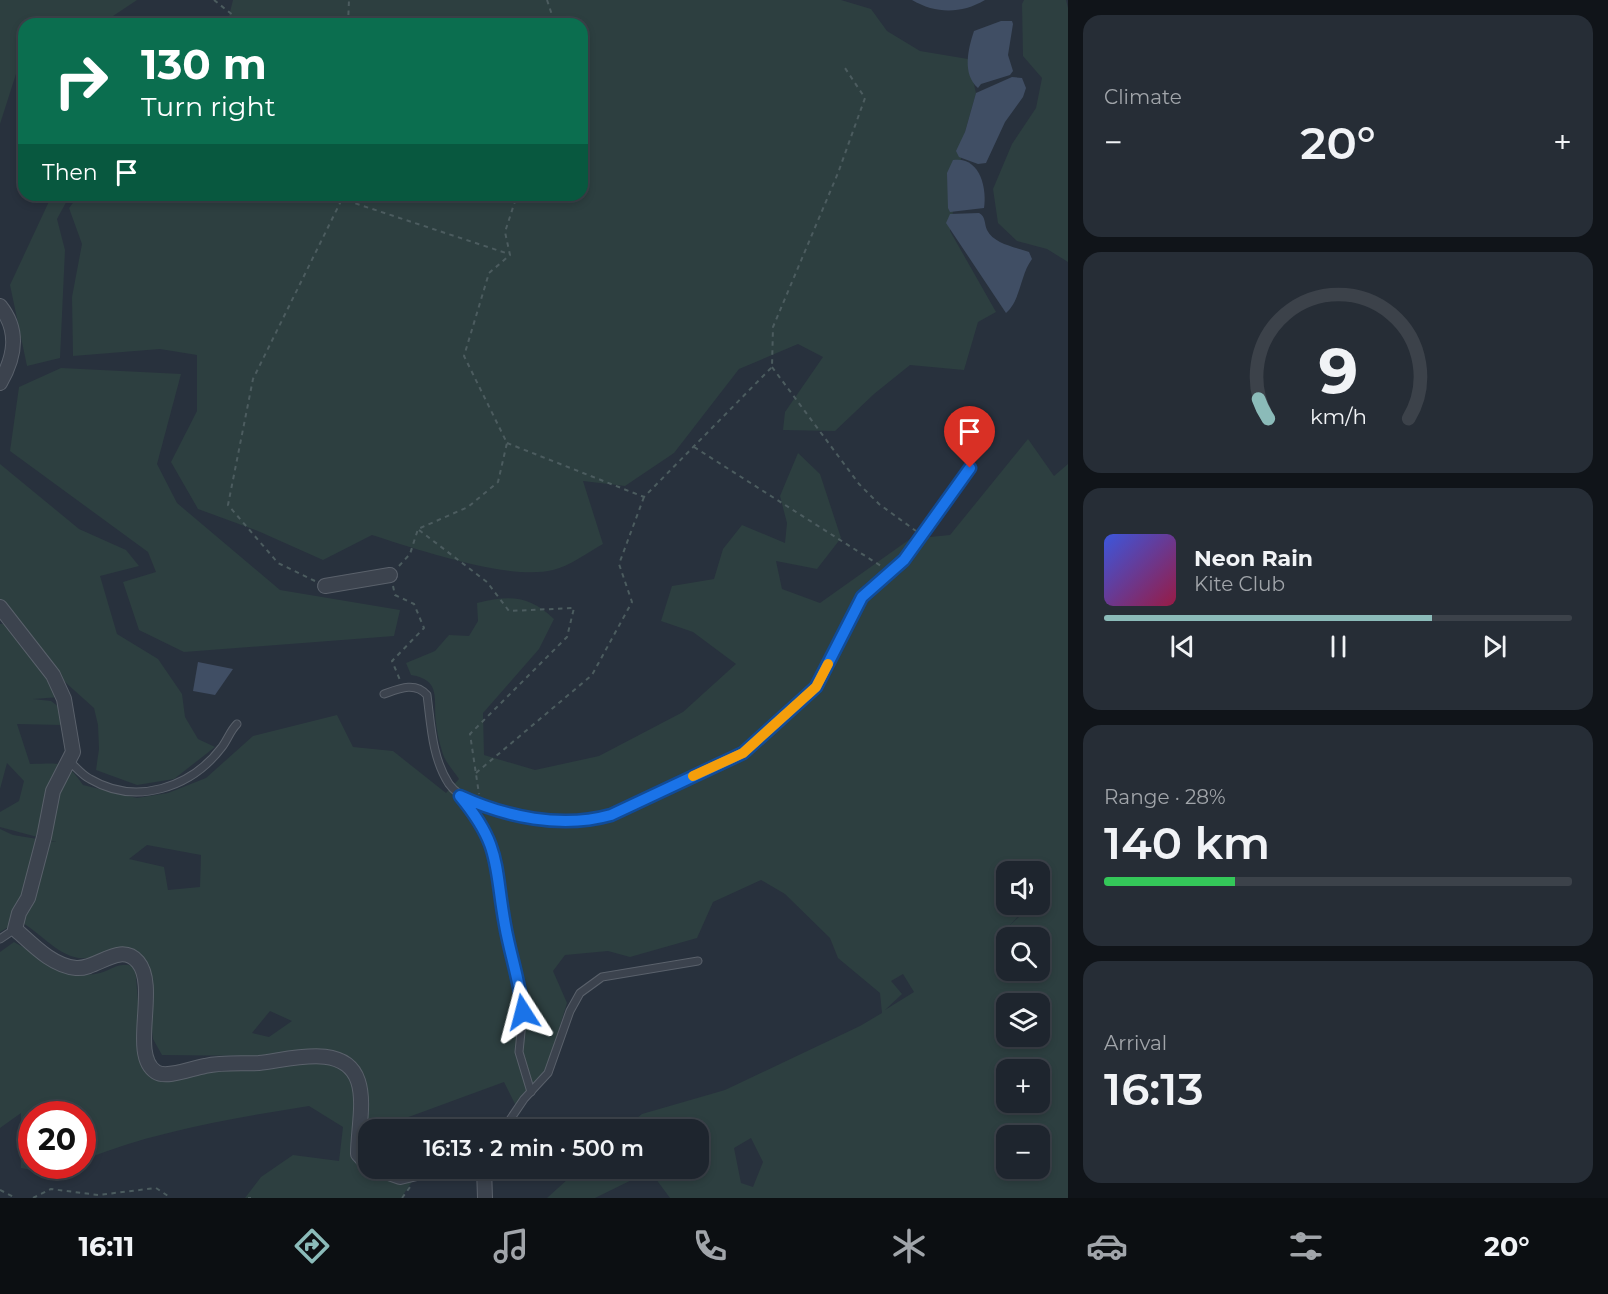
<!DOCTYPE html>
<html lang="en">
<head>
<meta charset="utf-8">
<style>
	body { margin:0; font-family:Montserrat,sans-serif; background:#262d36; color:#f1f3f6; height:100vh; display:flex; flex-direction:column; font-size:22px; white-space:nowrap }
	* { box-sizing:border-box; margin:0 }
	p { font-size:20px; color:#a1a5aa }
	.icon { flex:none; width:33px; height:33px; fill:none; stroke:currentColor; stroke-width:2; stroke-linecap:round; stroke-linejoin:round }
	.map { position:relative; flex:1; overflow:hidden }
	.panel { display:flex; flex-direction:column; gap:15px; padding:15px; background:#101419; width:540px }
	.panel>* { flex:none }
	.guide { position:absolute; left:18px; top:18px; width:570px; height:183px; border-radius:18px; box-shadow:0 3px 9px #0003,0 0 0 2px #3c424a; background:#0b6e4f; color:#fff; overflow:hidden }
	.fabs { position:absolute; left:996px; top:861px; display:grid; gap:12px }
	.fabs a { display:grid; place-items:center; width:54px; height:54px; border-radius:12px; background:#1e252e; box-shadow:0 3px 9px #0003,0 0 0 2px #3c424a; font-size:30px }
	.speed { position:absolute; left:18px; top:1101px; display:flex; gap:12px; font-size:30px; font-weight:700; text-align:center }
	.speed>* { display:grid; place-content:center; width:78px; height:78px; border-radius:50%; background:#1e252e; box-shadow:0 3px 9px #0003,0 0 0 2px #3c424a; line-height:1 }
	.speed .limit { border:9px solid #d22; background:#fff; color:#111 }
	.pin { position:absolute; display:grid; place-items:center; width:51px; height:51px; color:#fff; margin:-62px -26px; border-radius:50% 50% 50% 0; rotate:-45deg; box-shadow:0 0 6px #0007 }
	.pin .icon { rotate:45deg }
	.me { position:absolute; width:66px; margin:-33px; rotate:351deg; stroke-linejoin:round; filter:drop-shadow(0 0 4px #0008) }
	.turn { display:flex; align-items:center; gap:21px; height:126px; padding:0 24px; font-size:27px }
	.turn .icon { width:78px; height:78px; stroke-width:2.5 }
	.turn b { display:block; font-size:42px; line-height:51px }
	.then { display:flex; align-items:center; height:57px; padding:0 24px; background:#0003; gap:12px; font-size:22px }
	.big { font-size:45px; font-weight:600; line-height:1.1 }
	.panel .widget { flex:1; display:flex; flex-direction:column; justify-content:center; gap:9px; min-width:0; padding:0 21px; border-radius:18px; background:#262d36 }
	.panel .dial { align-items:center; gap:0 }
	.dial svg { height:156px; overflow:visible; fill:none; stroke:#3c424a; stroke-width:7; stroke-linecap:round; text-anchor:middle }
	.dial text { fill:#f1f3f6; stroke:none }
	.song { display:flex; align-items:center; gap:18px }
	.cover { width:72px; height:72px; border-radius:9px; background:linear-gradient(135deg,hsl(230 70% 55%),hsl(340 70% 35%)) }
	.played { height:6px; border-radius:3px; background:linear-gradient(90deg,#8bbbb9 70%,#3c424a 70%) }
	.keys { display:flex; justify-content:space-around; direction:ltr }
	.heat { display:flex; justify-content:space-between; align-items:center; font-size:33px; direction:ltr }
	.charge { height:9px; border-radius:4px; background:linear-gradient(90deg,#34c759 28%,#3c424a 0) }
	.trip { position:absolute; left:358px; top:1119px; width:351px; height:60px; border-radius:18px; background:#1e252e; box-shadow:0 3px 9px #0003,0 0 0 2px #3c424a; font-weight:600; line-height:60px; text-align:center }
	.tab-bar { display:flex; height:96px; justify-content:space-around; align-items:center; background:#0c0f12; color:#a1a5aa }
	.tab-bar .icon { width:42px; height:42px }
	.tab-bar .selected { color:#8bbbb9 }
	.tab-bar b { font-size:27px; color:#f1f3f6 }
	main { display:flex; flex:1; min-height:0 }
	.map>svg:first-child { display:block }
</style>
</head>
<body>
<main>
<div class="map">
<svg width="1068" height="1198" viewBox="0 0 1068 1198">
	<rect width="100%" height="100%" fill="#28313d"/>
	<!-- green -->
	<g fill="#2d3f40" fill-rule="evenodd">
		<polygon points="0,0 137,0 101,24 24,24 24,49 0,124"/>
		<path d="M233 0H841L871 9 887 31 920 51 968 59 976 93 965 132 950 231 996 312 978 322 964 370 910 365 874 394 835 431 783 430 785 412 823 357 798 344 739 369 674 453 625 486 583 481 603 544C588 552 570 566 553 570 509 581 416 549 372 535L323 560 258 531 198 509 171 462 197 411V355L160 349 73 356 72 297 82 244 69 208 79 195H582V24H227Z"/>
		<polygon points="1024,0 1066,0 1068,8 1068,262 1047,249 1017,241 998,223 993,189 1012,144 1036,108 1042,78 1023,56 1022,4"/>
		<polygon points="52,195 70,195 57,219 65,250 60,358 27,366 10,285"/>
		<polygon points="61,368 181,374 157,464 177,503 280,590 400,610 394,636 184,652 139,630 123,582 156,572 148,552 10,451 19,387"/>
		<path d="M1028 439 1054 476 1068 464V1198H670L650 1171 595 1198H547L579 1169 699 1168V1130L624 1129 642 1114 725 1090 860 1026 882 1013 880 993 838 958 830 938 785 894 761 880 713 902 697 938 630 957 608 951 565 955 553 971 567 1003 547 1068 516 1106 504 1082 395 1122 398 1129 369 1130V1168L413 1169 416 1176 401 1198H245L261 1177 293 1155 339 1161 343 1127 309 1106C233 1118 155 1131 83 1160L82 1114H32V1166H68L49 1173 21 1168V1113L0 1128V952L14 942C37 954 69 979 95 974 114 971 113 962 135 966L144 1070 153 1076 253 1061 256 1056 162 1055 153 1039 145 959 128 949C115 951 101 957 87 958 61 961 41 932 19 921L0 932V829L13 835 56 842 0 827V812L19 801 24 781 7 763 0 789V624L8 623 60 697 33 699 51 701 63 710 62 725 17 724 30 764C61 764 65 759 83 785L137 798 168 793 206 778 253 736 337 715 353 747 393 751 446 793 459 779C454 771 444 761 442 751 439 742 437 732 436 723 433 699 442 680 411 675L406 663 435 651 449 635 469 636 478 621 477 603C509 595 529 595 554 619L539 649 483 713 484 755 535 770 599 756 683 712 736 664 693 632 661 621 672 586 714 579 723 549 742 525 785 543 787 523 780 496 798 453 820 474 841 538 817 569 776 561 782 589 820 603 910 539 950 535ZM147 845 201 855 200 887 168 890 164 867 129 859ZM1006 872H1040V904L1032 905 1008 927 1030 904H1006ZM1006 938H1040V970H1006ZM903 974 914 992 885 1010 902 994 891 981ZM1006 1004H1040V1036H1006ZM270 1011 292 1021 269 1037 252 1033ZM1006 1070H1040V1102H1006ZM1006 1136H1040V1168H1006ZM751 1138 763 1162 753 1187 741 1183 734 1148Z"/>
		<polygon points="0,464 79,529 126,550 139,566 100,576 117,634 158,659 182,694 185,717 198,739 215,747 174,779 137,785 96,770 99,749 98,725 94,708 55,673 0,600"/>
	</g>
	<!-- water -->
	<g fill="#404e64">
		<path d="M912 0H985C961 14 936 14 912 0Z"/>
		<path d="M1001 21H1012L1013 24 1008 55 1013 71 1010 75 981 84 978 88C962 74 968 49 974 31Z"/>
		<polygon points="1012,77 1022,78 1026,88 1023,97 1005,122 986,163 978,164 959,157 956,151 965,132 976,93"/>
		<path d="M953 160C980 156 987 188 984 208L950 212 948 208 947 173Z"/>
		<path d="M979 213C986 217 984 223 987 230 994 244 1015 247 1029 252L1032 259C1020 275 1021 300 1006 313L946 223 950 214Z"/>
		<polygon points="198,662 233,669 215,695 193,691"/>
	</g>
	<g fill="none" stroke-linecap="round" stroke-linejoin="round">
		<!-- lane casing -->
		<g stroke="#5a616b" stroke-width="9">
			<g id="lane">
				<path d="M384 694C398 689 415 681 427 695 431 725 432 758 449 784 470 813 554 827 588 821 596 820 603 817 611 815L743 753 816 687 862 597 904 560 970 468"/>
				<path d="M69 761C76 767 82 775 90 779 136 806 191 788 222 747 228 739 230 731 237 724"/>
				<polyline points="461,798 489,836 497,862 505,924 521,995 523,1012 519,1052 531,1092"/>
				<polyline points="0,939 15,929"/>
				<polyline points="503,1130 524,1099 548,1073 570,1011 580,993 602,977 698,961"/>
			</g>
		</g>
		<!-- street casing -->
		<g stroke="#5a616b" stroke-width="16">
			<g id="street">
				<path d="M0 306C20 331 15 357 0 383"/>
				<polyline points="325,586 390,575"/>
				<path d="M0 607 53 675 64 699 73 752 53 791 44 837 28 898 19 913 15 929C32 944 52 966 76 968 97 970 120 941 138 962 159 987 129 1055 156 1072 167 1079 192 1068 205 1066 223 1062 241 1064 259 1063 289 1060 345 1042 358 1081 365 1102 358 1131 358 1154L369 1166"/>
				<polyline points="374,1168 400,1177 437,1168"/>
				<polyline points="484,1168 485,1198"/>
			</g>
		</g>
		<!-- path -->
		<g stroke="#4c5c5f" stroke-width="2" stroke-dasharray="4.5 4.5" stroke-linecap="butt">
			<polyline points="214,0 244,24"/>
			<polyline points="547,0 555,24"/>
			<polyline points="348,24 349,0"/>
			<polyline points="342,195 342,199 509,254"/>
			<polyline points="772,367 859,484 879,504 916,531"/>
			<polyline points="507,443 644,497 772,367 773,327 838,173 865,98 843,65"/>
			<polyline points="694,447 881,566"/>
			<polyline points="419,530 487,582 509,611 574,608 567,637 470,734 479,794"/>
			<polyline points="399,566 410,554 418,529 468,507 498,482 507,443 464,356 489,273 510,255 505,232 517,195"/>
			<polyline points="315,581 278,563 228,505 253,379 342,199"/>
			<polyline points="393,586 395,595 414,604 424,628 392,661 400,680"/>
			<polyline points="476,773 592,675 632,602 619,564 644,497"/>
			<polyline points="0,1190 16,1198"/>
			<polyline points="33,1198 51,1189 98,1195 156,1188 171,1198"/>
			<polyline points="248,1198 251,1198"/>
			<polyline points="402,1198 410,1187"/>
		</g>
		<!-- lane -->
		<use href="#lane" stroke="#3c434e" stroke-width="7"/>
		<!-- street -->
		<use href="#street" stroke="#3c434e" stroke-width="14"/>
	</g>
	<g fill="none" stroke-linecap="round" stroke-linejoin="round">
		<!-- route casing -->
		<g stroke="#114b97" stroke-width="15">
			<path id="route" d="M523 1012C520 982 510 954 505 925 494 865 502 847 460 796 506 817 561 829 611 815L743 753 816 687 862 597 904 560 970 468"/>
		</g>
		<!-- route -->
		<use href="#route" stroke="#1a73e8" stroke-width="10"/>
		<!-- slow -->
		<polyline stroke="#f59e0b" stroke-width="10" points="693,776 743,753 816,687 828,664"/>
	</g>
</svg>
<div class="fabs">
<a><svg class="icon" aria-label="sound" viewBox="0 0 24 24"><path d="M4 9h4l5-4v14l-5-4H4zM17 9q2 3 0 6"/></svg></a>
<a><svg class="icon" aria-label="search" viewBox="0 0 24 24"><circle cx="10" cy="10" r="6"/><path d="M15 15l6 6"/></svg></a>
<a><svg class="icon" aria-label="layers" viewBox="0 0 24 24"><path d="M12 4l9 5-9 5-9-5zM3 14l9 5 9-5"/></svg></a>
<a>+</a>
<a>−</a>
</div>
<div class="speed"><div class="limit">20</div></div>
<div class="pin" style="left:970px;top:468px;background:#d93025"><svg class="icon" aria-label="arrive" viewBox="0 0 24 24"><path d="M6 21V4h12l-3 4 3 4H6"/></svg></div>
<svg class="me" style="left:523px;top:1012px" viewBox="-20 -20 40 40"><path d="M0-17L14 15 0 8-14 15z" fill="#1a73e8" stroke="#fff" stroke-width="4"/></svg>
<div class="trip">16:13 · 2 min · 500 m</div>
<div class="guide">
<div class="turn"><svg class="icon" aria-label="right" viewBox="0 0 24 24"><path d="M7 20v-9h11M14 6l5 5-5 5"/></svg><div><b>130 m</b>Turn right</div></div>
<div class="then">Then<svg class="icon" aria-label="arrive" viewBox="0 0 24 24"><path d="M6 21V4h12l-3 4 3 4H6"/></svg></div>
</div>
</div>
<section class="panel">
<div class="widget"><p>Climate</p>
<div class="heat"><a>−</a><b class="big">20°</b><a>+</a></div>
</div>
<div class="widget dial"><svg viewBox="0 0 100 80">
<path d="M14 69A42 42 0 1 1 86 69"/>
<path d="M14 69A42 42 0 0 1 9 59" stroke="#8bbbb9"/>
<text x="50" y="56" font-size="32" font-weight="700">9</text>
<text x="50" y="72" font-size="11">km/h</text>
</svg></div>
<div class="widget">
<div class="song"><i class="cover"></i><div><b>Neon Rain</b><p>Kite Club</p></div></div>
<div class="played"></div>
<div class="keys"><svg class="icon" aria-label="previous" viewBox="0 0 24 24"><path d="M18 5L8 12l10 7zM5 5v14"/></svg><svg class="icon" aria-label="pause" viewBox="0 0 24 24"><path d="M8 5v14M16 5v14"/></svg><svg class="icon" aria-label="next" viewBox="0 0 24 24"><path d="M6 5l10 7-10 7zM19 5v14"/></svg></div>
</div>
<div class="widget"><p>Range · 28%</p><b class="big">140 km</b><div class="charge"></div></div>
<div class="widget"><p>Arrival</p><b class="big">16:13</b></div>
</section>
</main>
<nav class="tab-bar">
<b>16:11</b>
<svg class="icon selected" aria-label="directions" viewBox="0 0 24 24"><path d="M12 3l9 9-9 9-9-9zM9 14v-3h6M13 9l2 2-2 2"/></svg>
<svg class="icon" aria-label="music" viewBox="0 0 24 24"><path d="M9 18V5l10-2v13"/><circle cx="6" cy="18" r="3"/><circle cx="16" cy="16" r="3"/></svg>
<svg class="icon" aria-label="phone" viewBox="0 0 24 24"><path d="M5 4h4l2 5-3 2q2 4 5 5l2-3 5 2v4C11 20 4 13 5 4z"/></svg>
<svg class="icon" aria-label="climate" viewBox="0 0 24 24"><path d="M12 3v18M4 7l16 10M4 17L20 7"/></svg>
<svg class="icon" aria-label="car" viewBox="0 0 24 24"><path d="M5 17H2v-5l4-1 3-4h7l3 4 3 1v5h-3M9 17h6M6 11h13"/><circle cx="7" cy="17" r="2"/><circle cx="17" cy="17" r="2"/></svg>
<svg class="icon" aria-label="filters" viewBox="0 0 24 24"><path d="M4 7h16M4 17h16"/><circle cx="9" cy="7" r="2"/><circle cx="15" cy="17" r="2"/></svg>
<b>20°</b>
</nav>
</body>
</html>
